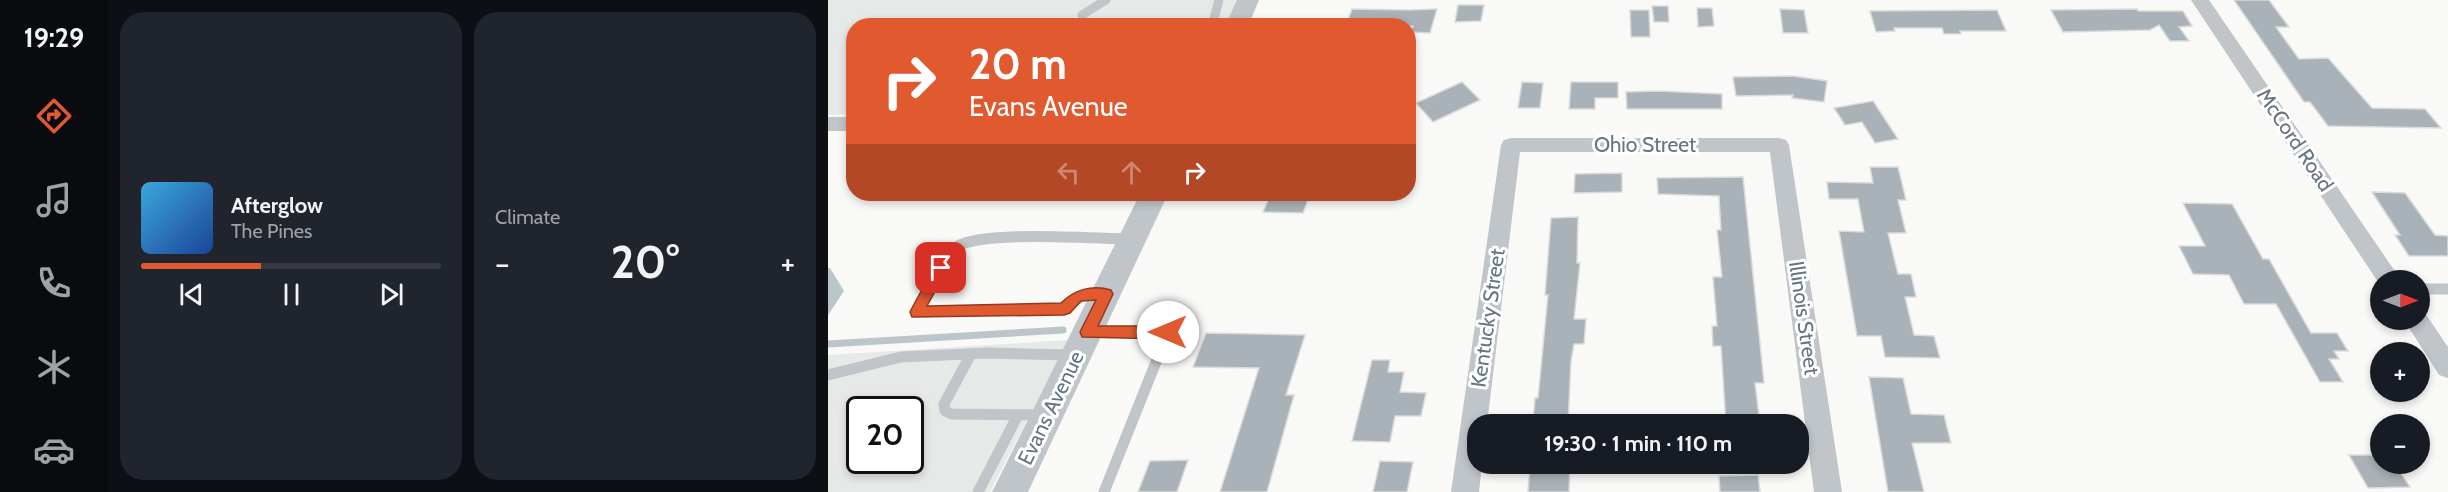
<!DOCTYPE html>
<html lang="en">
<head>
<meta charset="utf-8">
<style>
	body { margin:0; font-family:Cabin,sans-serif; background:#20242c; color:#f1f3f6; height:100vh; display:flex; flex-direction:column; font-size:22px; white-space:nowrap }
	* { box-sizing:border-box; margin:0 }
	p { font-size:20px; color:#9ea1a6 }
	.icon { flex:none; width:33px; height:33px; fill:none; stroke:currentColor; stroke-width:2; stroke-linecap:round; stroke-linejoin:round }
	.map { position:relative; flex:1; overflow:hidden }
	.sheet { display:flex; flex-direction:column; gap:12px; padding:12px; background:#0d0f14; width:720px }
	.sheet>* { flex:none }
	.hud { position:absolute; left:18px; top:18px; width:570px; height:183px; border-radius:24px; box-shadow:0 3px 9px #0003; background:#e1592f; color:#fff; overflow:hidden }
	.needle { width:39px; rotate:90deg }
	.tools { position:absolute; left:1542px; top:270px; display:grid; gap:12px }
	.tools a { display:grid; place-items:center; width:60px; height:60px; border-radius:50%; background:#171b24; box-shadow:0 3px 9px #0003; font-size:30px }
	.speed { position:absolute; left:18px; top:396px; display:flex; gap:12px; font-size:30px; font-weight:700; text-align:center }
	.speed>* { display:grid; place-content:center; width:78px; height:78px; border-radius:50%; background:#171b24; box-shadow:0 3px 9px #0003; line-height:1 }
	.speed .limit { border:3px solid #111; border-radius:9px; background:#fff; color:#111 }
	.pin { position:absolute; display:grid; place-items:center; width:51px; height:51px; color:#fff; margin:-26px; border-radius:12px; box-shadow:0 3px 9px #0006 }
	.me { position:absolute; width:66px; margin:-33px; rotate:270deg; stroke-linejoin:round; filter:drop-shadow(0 0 4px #0008) }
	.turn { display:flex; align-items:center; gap:21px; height:126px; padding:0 24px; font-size:27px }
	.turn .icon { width:78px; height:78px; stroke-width:2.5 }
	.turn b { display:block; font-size:42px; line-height:51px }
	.lanes { display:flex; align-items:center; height:57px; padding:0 24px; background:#0003; justify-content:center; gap:30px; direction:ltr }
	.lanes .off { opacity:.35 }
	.big { font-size:45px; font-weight:700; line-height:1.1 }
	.sheet .tile { flex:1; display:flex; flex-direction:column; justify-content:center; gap:9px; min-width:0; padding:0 21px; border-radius:24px; background:#20242c }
	.song { display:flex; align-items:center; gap:18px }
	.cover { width:72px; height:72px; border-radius:9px; background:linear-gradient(135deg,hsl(200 70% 55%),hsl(220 70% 35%)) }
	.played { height:6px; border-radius:3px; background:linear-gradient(90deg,#e1592f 40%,#363941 40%) }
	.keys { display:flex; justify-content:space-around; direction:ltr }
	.heat { display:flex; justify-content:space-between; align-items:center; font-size:33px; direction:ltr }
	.sheet .tiles { flex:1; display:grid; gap:12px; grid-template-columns:repeat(2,1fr) }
	.trip { position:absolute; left:639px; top:414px; width:342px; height:60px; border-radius:24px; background:#171b24; box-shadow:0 3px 9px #0003; font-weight:700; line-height:60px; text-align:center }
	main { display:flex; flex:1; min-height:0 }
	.tab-bar { display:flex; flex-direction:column; width:108px; justify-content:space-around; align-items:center; background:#090b0e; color:#9ea1a6 }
	.tab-bar .icon { width:42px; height:42px }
	.tab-bar .active { color:#e1592f }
	.tab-bar b { font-size:27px; color:#f1f3f6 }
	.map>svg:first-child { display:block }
</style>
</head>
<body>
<main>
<nav class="tab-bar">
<b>19:29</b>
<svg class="icon active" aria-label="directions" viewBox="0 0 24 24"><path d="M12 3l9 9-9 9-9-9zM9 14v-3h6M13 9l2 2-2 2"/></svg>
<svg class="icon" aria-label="music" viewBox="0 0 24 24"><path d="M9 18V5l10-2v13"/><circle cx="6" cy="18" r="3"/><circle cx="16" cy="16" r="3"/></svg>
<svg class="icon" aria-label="phone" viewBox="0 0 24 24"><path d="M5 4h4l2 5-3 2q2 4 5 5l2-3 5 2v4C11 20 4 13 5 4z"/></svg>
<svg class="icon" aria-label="climate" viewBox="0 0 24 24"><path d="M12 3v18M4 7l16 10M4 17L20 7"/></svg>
<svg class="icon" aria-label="car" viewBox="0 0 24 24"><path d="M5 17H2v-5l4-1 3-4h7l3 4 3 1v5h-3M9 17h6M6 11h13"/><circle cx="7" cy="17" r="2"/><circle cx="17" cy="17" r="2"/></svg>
</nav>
<section class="sheet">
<div class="tiles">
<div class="tile">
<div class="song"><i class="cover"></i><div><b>Afterglow</b><p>The Pines</p></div></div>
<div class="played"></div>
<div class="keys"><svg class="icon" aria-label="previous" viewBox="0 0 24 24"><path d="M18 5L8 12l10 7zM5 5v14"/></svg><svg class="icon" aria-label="pause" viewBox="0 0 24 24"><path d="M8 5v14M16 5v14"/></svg><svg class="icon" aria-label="next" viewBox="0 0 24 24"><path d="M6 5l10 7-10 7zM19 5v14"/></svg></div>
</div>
<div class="tile"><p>Climate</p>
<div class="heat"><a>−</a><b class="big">20°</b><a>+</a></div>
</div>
</div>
</section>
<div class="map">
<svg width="1620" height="492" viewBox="0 0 1620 492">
	<rect width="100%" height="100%" fill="#f9f9f7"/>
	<!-- built -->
	<g fill="#e7e8e8" fill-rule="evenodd">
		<polygon points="0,0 410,0 397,25 26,26 25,114 0,115"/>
		<path d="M240 340 162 492H0V355ZM32 410H82V460H32Z"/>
	</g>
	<!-- water -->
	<polygon fill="#bbc6cb" points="0,268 2,268 16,291 0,315"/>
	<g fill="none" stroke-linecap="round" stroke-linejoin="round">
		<!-- stream -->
		<polyline stroke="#bbc6cb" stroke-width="7" points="0,344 235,330"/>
	</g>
	<!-- building -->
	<g fill="#a9b2b8" stroke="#dbdbd9" stroke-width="1.5">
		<polygon points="1406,0 1441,0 1461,27 1448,27 1471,59 1500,58 1544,108 1597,109 1613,128 1500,126 1482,102 1476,102"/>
		<polygon points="630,5 656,5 653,21 627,22"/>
		<polygon points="824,6 840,6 841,22 826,22"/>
		<polygon points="869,8 884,8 886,26 870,27"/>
		<polygon points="524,9 582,10 609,9 602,33 583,32 585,26 518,26"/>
		<polygon points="952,9 976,10 980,33 955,33"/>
		<polygon points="1309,9 1310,11 1355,11 1364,26 1351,27 1361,41 1342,41 1331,25 1322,30 1235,32 1223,10"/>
		<polygon points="802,10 821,10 822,37 803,37"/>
		<polygon points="1169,10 1178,31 1132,31 1133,34 1116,34 1114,28 1066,28 1067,31 1048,32 1042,11"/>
		<polygon points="965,76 999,81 996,102 964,98 965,95 908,96 905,77"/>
		<polygon points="634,82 652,100 605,122 588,103"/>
		<polygon points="694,82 715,83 712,108 690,108"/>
		<polygon points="743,82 790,82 790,98 767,98 767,109 741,109"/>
		<polygon points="830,91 894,94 894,109 799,109 798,92"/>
		<polygon points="1045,101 1070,139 1047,143 1034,122 1017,125 1006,108"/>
		<polygon points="1042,167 1070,167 1078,200 1070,200 1078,233 1060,233 1070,274 1083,274 1088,297 1077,297 1086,335 1106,336 1112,358 1057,357 1053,336 1029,336 1011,231 1036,232 1030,199 1001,199 999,182 1045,183"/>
		<polygon points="794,173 794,192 746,193 747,174"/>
		<polygon points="915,177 936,383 927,383 932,424 898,424 893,346 885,346 884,326 889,326 885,277 894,277 889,230 893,230 891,196 830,194 829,178"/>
		<polygon points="1544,192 1577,193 1607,235 1620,236 1620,256 1581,256 1567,235 1572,235"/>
		<polygon points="443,194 482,194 475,213 435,212"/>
		<polygon points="1355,203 1404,204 1435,259 1441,259 1483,333 1509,333 1520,351 1506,351 1511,359 1501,359 1515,382 1492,382 1448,304 1416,304 1401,275 1365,274 1351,246 1377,246"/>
		<polygon points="750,217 749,263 752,263 746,319 758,319 756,344 746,344 743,361 740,424 705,424 707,398 710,398 720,295 717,295 723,218"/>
		<polygon points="378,333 477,335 458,395 466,395 439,492 392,492 431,368 365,367"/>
		<polygon points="544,360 562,360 560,372 576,372 572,392 598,393 593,416 567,416 562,442 524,441"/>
		<polygon points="1041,377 1075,378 1083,414 1116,415 1123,443 1084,443 1096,492 1060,492"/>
		<polygon points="1521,455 1552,455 1552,464 1567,464 1582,487 1540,488"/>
		<polygon points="360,460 349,492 310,492 322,461"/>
		<polygon points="552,461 585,462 579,492 545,492"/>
		<polygon points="702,464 742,464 741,492 700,492"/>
		<polygon points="930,475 932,492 892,492 891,476"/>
	</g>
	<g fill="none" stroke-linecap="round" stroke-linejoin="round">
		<!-- service-far1 -->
		<g stroke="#c0c5c9" stroke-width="9">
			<polyline points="254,15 278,0"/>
			<polyline points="384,26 391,0"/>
		</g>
		<!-- service -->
		<g stroke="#c0c5c9" stroke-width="11">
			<polyline points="1592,289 1620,289"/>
			<path d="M276 294 254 296 236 309 89 312C98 294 113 256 130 246 157 230 268 239 304 239"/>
			<polyline points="263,332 340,332 276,492"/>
			<polyline points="143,354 116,404 117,411 124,414 216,415"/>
			<polyline points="0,375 73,357 159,353 245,355"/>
			<polyline points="150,492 190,415"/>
		</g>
		<!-- minor -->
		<g fill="#c0c5c9" fill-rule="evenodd">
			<polygon points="1363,0 1381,0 1573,280 1552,280 1552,285"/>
			<rect x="0" y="117" width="26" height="14"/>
			<polygon points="683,138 951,138 958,140 961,145 1014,492 986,492 942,152 692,152 659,424 650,424 650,464 654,464 651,492 623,492 673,145 676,140"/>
			<polygon points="1592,311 1597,313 1620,347 1620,378 1611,375 1576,320 1592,320"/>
		</g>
		<!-- tertiary -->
		<g fill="#c0c5c9" fill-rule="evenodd">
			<polygon points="409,0 431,0 420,26 397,26"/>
			<polygon points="312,194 340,194 200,492 164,492"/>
		</g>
	</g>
	<!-- route -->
	<path fill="#e1592f" stroke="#923a1f" stroke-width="1.5" d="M113 262 120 268 99 306 233 303C246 290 264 284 283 290L285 294 270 326H340L345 328 347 332 345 337 340 339 254 337 252 332 268 300 253 301 242 313 236 315 84 317 82 312 84 308 108 264Z"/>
	<g text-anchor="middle" stroke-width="6" stroke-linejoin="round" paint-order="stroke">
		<!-- street labels -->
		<g font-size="21" fill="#657481" stroke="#fff">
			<text transform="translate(1467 140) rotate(56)" y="7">McCord Road</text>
			<text x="817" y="152">Ohio Street</text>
			<text transform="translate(660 318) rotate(-82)" y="7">Kentucky Street</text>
			<text transform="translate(976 318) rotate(82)" y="7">Illinois Street</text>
			<text transform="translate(223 408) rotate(-64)" y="7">Evans Avenue</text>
		</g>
	</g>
</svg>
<div class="tools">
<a><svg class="needle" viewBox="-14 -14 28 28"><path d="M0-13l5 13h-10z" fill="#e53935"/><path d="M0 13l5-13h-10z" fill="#9ea1a6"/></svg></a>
<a>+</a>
<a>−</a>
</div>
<div class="speed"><div class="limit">20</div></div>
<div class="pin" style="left:113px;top:268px;background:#d93025"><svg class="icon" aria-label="arrive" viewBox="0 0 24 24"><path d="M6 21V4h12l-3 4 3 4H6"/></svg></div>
<svg class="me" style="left:340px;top:332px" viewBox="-20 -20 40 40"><circle r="19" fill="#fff"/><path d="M0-13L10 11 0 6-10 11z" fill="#e1592f"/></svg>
<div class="trip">19:30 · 1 min · 110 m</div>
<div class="hud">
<div class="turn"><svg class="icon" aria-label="right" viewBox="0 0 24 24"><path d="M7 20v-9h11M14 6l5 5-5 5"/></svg><div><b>20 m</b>Evans Avenue</div></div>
<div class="lanes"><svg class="icon off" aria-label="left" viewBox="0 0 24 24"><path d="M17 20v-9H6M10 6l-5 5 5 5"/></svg><svg class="icon off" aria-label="ahead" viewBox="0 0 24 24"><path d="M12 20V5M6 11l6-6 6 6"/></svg><svg class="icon" aria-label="right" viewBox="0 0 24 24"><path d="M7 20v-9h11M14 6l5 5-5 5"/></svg></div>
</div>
</div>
</main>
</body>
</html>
